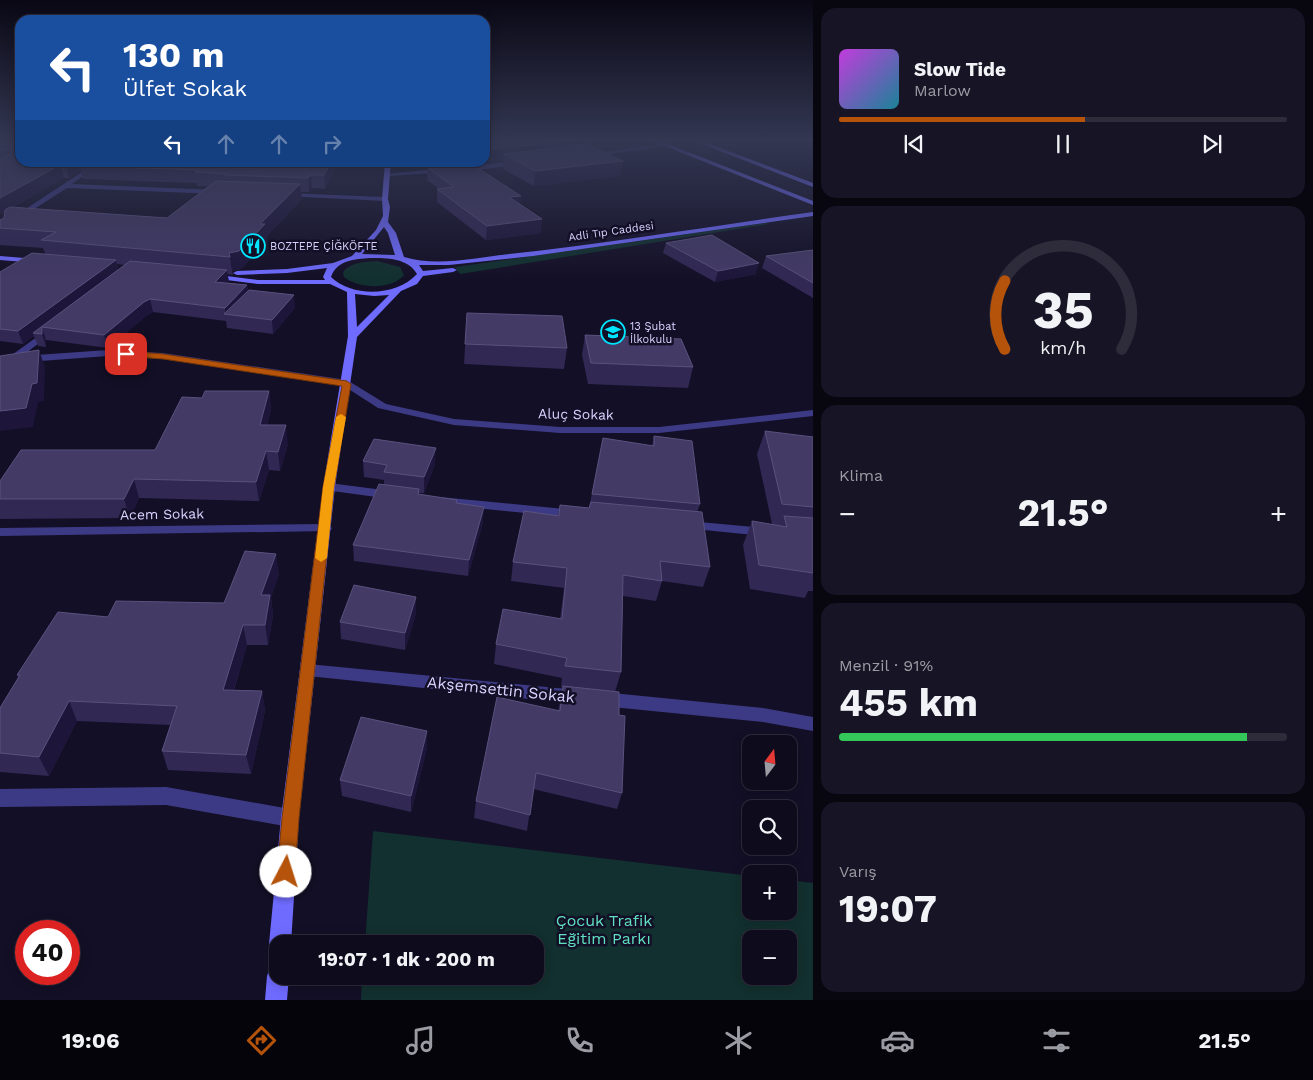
<!DOCTYPE html>
<html lang="tr">
<head>
<meta charset="utf-8">
<style>
	body { margin:0; font-family:"Work Sans",sans-serif; background:#171425; color:#f1f3f6; height:100vh; display:flex; flex-direction:column; font-size:19px; white-space:nowrap }
	* { box-sizing:border-box; margin:0 }
	p { font-size:16px; color:#9b9ba3 }
	.icon { flex:none; width:28px; height:28px; fill:none; stroke:currentColor; stroke-width:2; stroke-linecap:round; stroke-linejoin:round }
	.map { position:relative; flex:1; overflow:hidden }
	.sheet { display:flex; flex-direction:column; gap:8px; padding:8px; background:#08060f; width:500px }
	.sheet>* { flex:none }
	.top-card { position:absolute; left:15px; top:15px; width:475px; height:152px; border-radius:15px; box-shadow:0 2px 12px #0003,0 0 0 1px #2e2b3b; background:#1a4fa0; color:#fff; overflow:hidden }
	.needle { width:32px; rotate:16deg }
	.buttons { position:absolute; left:742px; top:735px; display:grid; gap:10px }
	.buttons a { display:grid; place-items:center; width:55px; height:55px; border-radius:10px; background:#0e0b1c; box-shadow:0 2px 12px #0003,0 0 0 1px #2e2b3b; font-size:25px }
	.speed { position:absolute; left:15px; top:920px; display:flex; gap:10px; font-size:25px; font-weight:700; text-align:center }
	.speed>* { display:grid; place-content:center; width:65px; height:65px; border-radius:50%; background:#0e0b1c; box-shadow:0 2px 12px #0003,0 0 0 1px #2e2b3b; line-height:1 }
	.speed .limit { border:8px solid #d22; background:#fff; color:#111 }
	.pin { position:absolute; display:grid; place-items:center; width:42px; height:42px; color:#fff; margin:-21px; border-radius:10px; box-shadow:0 2px 8px #0006 }
	.me { position:absolute; width:55px; margin:-28px; rotate:5deg; stroke-linejoin:round; filter:drop-shadow(0 0 4px #0008) }
	.turn { display:flex; align-items:center; gap:18px; height:105px; padding:0 25px; font-size:22px }
	.turn .icon { width:65px; height:65px; stroke-width:2.5 }
	.turn b { display:block; font-size:35px; line-height:42px }
	.lanes { display:flex; align-items:center; height:48px; padding:0 25px; background:#0003; justify-content:center; gap:25px; direction:ltr }
	.lanes .off { opacity:.35 }
	.big { font-size:38px; font-weight:700; line-height:1.1 }
	.sheet .widget { flex:1; display:flex; flex-direction:column; justify-content:center; gap:8px; min-width:0; padding:0 18px; border-radius:15px; background:#171425 }
	.sheet .dial { align-items:center; gap:0 }
	.dial svg { height:130px; overflow:visible; fill:none; stroke:#2e2b3b; stroke-width:7; stroke-linecap:round; text-anchor:middle }
	.dial text { fill:#f1f3f6; stroke:none }
	.song { display:flex; align-items:center; gap:15px }
	.cover { width:60px; height:60px; border-radius:8px; background:linear-gradient(135deg,hsl(290 70% 55%),hsl(190 70% 35%)) }
	.played { height:5px; border-radius:2px; background:linear-gradient(90deg,#b45309 55%,#2e2b3b 55%) }
	.keys { display:flex; justify-content:space-around; direction:ltr }
	.heat { display:flex; justify-content:space-between; align-items:center; font-size:28px; direction:ltr }
	.charge { height:8px; border-radius:4px; background:linear-gradient(90deg,#34c759 91%,#2e2b3b 0) }
	.trip { position:absolute; left:269px; top:935px; width:275px; height:50px; border-radius:15px; background:#0e0b1c; box-shadow:0 2px 12px #0003,0 0 0 1px #2e2b3b; font-weight:700; line-height:50px; text-align:center }
	.menu { display:flex; height:80px; justify-content:space-around; align-items:center; background:#06040b; color:#9b9ba3 }
	.menu .icon { width:35px; height:35px }
	.menu .on { color:#b45309 }
	.menu b { font-size:22px; color:#f1f3f6 }
	main { display:flex; flex:1; min-height:0 }
	.map>svg:first-child { display:block }
</style>
</head>
<body>
<main>
<div class="map">
<svg width="813" height="1000" viewBox="0 0 813 1000">
	<rect width="100%" height="100%" fill="#130f26"/>
	<!-- green -->
	<g fill="#12302f" fill-rule="evenodd">
		<polygon points="765,223 768,224 460,274 455,267"/>
		<path d="M377 261 400 267 404 275C392 290 358 289 344 277L343 273C349 262 365 262 377 261Z"/>
		<path d="M373 831 751 876V911H789V880L813 883V1000H361L362 976H535V944H365ZM751 939H789V976H751Z"/>
	</g>
	<g fill="none" stroke-linecap="round" stroke-linejoin="round">
		<!-- street -->
		<g fill="#3d3a85" fill-rule="evenodd">
			<polygon points="665,143 667,146 588,157 585,155"/>
			<polygon points="518,161 520,164 478,170 389,176 386,174"/>
			<polygon points="97,162 104,162 72,184 218,190 221,192 218,194 67,188 0,231 0,226"/>
			<polygon points="285,193 385,197 388,199 385,201 283,196 282,195"/>
			<polygon points="48,329 51,330 51,334 22,356 108,350 163,353 347,380 386,404 454,419 560,427 659,427 813,410 813,416 659,433 560,433 454,425 378,408 344,386 163,359 108,356 0,364 0,358 9,357"/>
			<polygon points="329,483 391,491 397,495 391,499 325,490 323,487 325,484"/>
			<polygon points="440,497 575,510 581,514 575,518 436,504 434,501 436,498"/>
			<polygon points="689,521 764,528 769,529 771,532 769,535 764,536 684,528 682,525 684,522"/>
			<polygon points="325,524 332,528 330,531 0,536 0,528"/>
			<polygon points="308,664 577,690 583,692 585,697 583,702 577,704 308,676 302,675 300,670 302,665"/>
			<polygon points="602,692 763,708 813,717 813,731 763,722 602,706 596,704 594,699 596,694"/>
			<polygon points="166,787 290,809 297,812 299,818 297,824 290,827 166,805 0,807 0,789"/>
		</g>
		<!-- secondary -->
		<g fill="#6f6bff" fill-rule="evenodd">
			<polygon points="652,141 660,141 813,201 813,205"/>
			<polygon points="694,141 702,141 813,183 813,187"/>
			<path d="M385 162H391L388 199 390 207 388 222 396 233 404 257C436 267 475 258 509 254 610 243 712 226 813 212V216L533 256 449 265H419L423 271 453 268 457 270 453 272 423 276 417 284 401 291 357 337 335 487 299 818 291 944H278V954L272 952 269 944 281 818 323 487 348 336 347 292 330 284H258L211 278 207 276 211 274 258 280H325L323 277 327 268 287 273 237 275 233 273 237 271 287 269 333 263 352 256 376 230 383 216 382 199ZM384 227 388 233 395 255 362 254ZM370 258C387 258 408 258 417 274 397 296 353 298 331 277 337 260 355 259 370 258ZM355 294 374 296 389 295 357 327Z"/>
			<polygon points="0,256 37,259 41,261 37,263 0,260"/>
			<polygon points="278,965 278,976 289,976 287,1000 265,1000 267,976 270,968"/>
		</g>
	</g>
	<!-- wall -->
	<g fill="#312854" fill-rule="evenodd">
		<path d="M0 141H20V162H338L325 189 312 188 309 192H301L302 199 267 236V241L241 269 232 271 233 275 227 274 229 282 228 283 247 285 248 291 295 308 273 334 227 328 226 321 153 312 147 315 108 348 46 340V347L38 346 34 336 23 344 0 341V272L46 255 43 248 0 245V220L4 218V212L0 214ZM81 170 83 179 197 183V186H208L167 218 13 207 64 178H69ZM117 264 125 265 118 270Z"/>
		<polygon points="490,141 575,141 575,146 620,176 534,186 503,169 503,161 492,162 485,159 485,144 490,143"/>
		<polygon points="428,168 521,196 520,204 542,219 540,233 486,240 437,202 437,189 439,189 427,180"/>
		<polygon points="666,243 756,274 715,282 663,253"/>
		<polygon points="813,250 813,298 762,268 766,256"/>
		<polygon points="467,313 567,348 564,369 464,364"/>
		<polygon points="585,335 693,367 688,388 588,384 582,355"/>
		<polygon points="269,391 271,409 267,425 288,444 280,471 269,470 259,501 139,498 130,518 0,519 0,481 155,450 202,398"/>
		<polygon points="765,431 813,437 813,591 808,591 805,598 750,589 743,545 752,521 772,524 757,454"/>
		<polygon points="654,436 700,504 697,512 710,567 703,587 662,581 656,601 623,596 621,672 615,692 619,715 622,793 617,809 533,789 527,831 474,818 476,801 558,711 563,687 561,687 562,678 494,664 496,644 560,619 564,588 511,581 513,562 558,515 560,505 589,508 603,438 652,446"/>
		<polygon points="363,461 435,464 424,493 419,493 419,494 457,503 483,522 468,576 354,561 353,545 384,485 384,480 364,477"/>
		<polygon points="279,573 271,597 273,615 268,645 247,645 234,690 262,691 265,711 251,774 168,770 162,751 170,725 77,721 49,776 0,772 0,707 18,678 17,675 108,617 224,603"/>
		<polygon points="416,597 416,613 405,650 341,639 340,622"/>
		<polygon points="427,748 411,812 342,796 340,780"/>
	</g>
	<!-- shaded-wall -->
	<g fill="#1d163a">
		<polygon points="563,141 575,141 574,152 504,154 503,161 492,162 492,149"/>
		<polygon points="623,161 620,176 534,186 535,171"/>
		<polygon points="70,162 93,162 80,166 81,170 69,178 66,165"/>
		<polygon points="331,162 338,163 325,189 324,175"/>
		<polygon points="60,165 64,178 0,214 0,198"/>
		<polygon points="311,175 312,188 309,192 308,178"/>
		<polygon points="300,184 302,199 267,236 267,241 241,269 232,271 229,253"/>
		<polygon points="521,196 519,209 509,197"/>
		<polygon points="542,219 540,233 486,240 487,226"/>
		<polygon points="116,260 119,272 42,327 46,340 46,347 42,334 33,333 34,336 23,344 18,331"/>
		<polygon points="759,263 756,274 715,282 718,271"/>
		<polygon points="227,270 229,282 217,294 215,282"/>
		<polygon points="247,285 249,298 225,314 225,308"/>
		<polygon points="294,295 295,308 273,334 272,320"/>
		<polygon points="150,299 153,312 147,315 108,348 104,335 144,302"/>
		<polygon points="39,350 45,367 44,401 38,402 33,427 0,431 0,411 32,384"/>
		<polygon points="269,391 271,409 262,443 260,425"/>
		<polygon points="286,425 288,444 280,471 278,452"/>
		<polygon points="436,448 435,464 424,493 424,477"/>
		<polygon points="266,451 269,470 259,501 256,482"/>
		<polygon points="134,479 139,498 130,518 124,499"/>
		<polygon points="484,507 483,522 468,576 469,560"/>
		<polygon points="276,554 279,573 271,597 273,615 268,645 261,595"/>
		<polygon points="416,597 416,613 405,650 405,633"/>
		<polygon points="243,625 247,645 228,709 223,690"/>
		<polygon points="262,691 265,711 251,774 246,755"/>
		<polygon points="69,701 77,721 49,776 39,757"/>
		<polygon points="427,731 427,748 411,812 411,796"/>
	</g>
	<!-- building -->
	<g fill="#433a66" stroke="#5a527e">
		<polygon points="18,141 20,141 20,162 70,162 66,165 60,165 0,198 0,159 17,150 0,150 0,144 16,145 18,143"/>
		<polygon points="499,141 563,141 492,149 485,145 485,144 501,142"/>
		<polygon points="587,144 623,161 535,171 504,154"/>
		<polygon points="84,162 331,162 324,175 311,175 308,178 225,175 227,174 195,172 199,170 80,166"/>
		<polygon points="470,163 521,196 509,197 542,219 487,226 437,189 454,187 428,168"/>
		<polygon points="216,181 300,184 260,224 265,224 239,251 229,253 230,257 41,240 56,232 0,228 0,220 4,218 5,210 10,207 167,218"/>
		<polygon points="712,235 759,263 718,271 666,243"/>
		<polygon points="813,250 813,283 766,256"/>
		<polygon points="32,253 116,260 18,331 0,329 0,272"/>
		<polygon points="130,261 227,270 215,282 247,285 225,308 150,299 144,302 104,335 42,327 42,334 33,333"/>
		<polygon points="249,290 294,295 272,320 224,314"/>
		<polygon points="467,313 562,316 567,348 465,344"/>
		<polygon points="585,335 681,339 693,367 591,363"/>
		<polygon points="39,350 37,383 32,384 26,408 0,411 0,356"/>
		<polygon points="205,391 269,391 260,425 286,425 278,452 266,451 256,482 134,479 124,499 0,499 0,481 21,450 155,450 182,397 202,398"/>
		<polygon points="765,431 813,437 813,507 782,504"/>
		<polygon points="654,436 692,441 700,504 592,494 603,438 654,446"/>
		<polygon points="374,439 436,448 424,477 384,472 387,465 363,461"/>
		<polygon points="379,484 419,489 418,494 457,500 456,503 484,507 469,560 353,545"/>
		<polygon points="591,502 702,512 710,567 660,561 662,581 623,575 621,672 565,666 567,658 496,644 503,609 562,619 567,568 513,562 524,511 559,516 560,505 589,508"/>
		<polygon points="784,516 813,518 813,573 759,565 752,521 787,527"/>
		<polygon points="245,551 276,554 261,595 270,595 265,625 243,625 223,690 262,691 246,755 162,751 177,706 69,701 39,757 0,753 0,708 20,675 17,675 58,612 108,617 116,601 224,603"/>
		<polygon points="354,585 416,597 405,633 340,622"/>
		<polygon points="563,686 619,692 619,715 625,716 622,793 536,773 530,815 476,801 497,697 560,711"/>
		<polygon points="361,717 427,731 411,796 340,780"/>
	</g>
	<!-- sky -->
	<linearGradient id="sky" x2="0" y2="1"><stop stop-color="#0a0815"/><stop offset="0.5" stop-color="#333752"/><stop offset="1" stop-color="#333752" stop-opacity="0"/></linearGradient>
	<rect width="813" height="281" fill="url(#sky)"/>
	<!-- route -->
	<polygon fill="#b45309" stroke="#753606" points="126,351 163,354 347,381 351,384 334,487 299,818 295,872 293,878 286,881 280,878 277,872 282,818 323,487 342,386 163,359 123,356 122,354"/>
	<!-- slow -->
	<polygon fill="#f59e0b" points="341,414 346,417 334,487 327,558 321,562 315,558 323,487 336,417"/>
	<!-- icons -->
	<defs>
		<g id="restaurant-ring" transform="scale(1.25)"><circle r="9.5" fill="#130f26" stroke="#00e5ff" stroke-width="1.5"/><path d="M-5-6h1v4h1v-4h1v4h1v-4h1v5L-1.5 .5V6h-2V.5L-5-1ZM5-6V6H3V1.5H1.5Q1.5-4 5-6Z" fill="#00e5ff"/></g>
		<g id="school-ring" transform="scale(1.25)"><circle r="9.5" fill="#130f26" stroke="#00e5ff" stroke-width="1.5"/><path d="M0-5L7-2L0 1L-7-2ZM-4 1L0 2.5L4 1V4Q0 6-4 4Z" fill="#00e5ff"/></g>
	</defs>
	<g fill-rule="evenodd">
		<use href="#restaurant-ring" x="253" y="246"/>
		<use href="#school-ring" x="613" y="332"/>
	</g>
	<g text-anchor="middle" stroke-width="5" stroke-linejoin="round" paint-order="stroke">
		<!-- far-street labels -->
		<g font-size="11" fill="#d9d4ff" stroke="#130f26">
			<text transform="translate(611 231) rotate(-8)" y="4">Adli Tıp Caddesi</text>
		</g>
		<!-- far-poi labels -->
		<g font-size="11" fill="#d9d4ff" stroke="#130f26" text-anchor="start">
			<text x="270" y="250">BOZTEPE ÇİĞKÖFTE</text>
			<text x="630" y="330">13 Şubat<tspan x="630" dy="13">İlkokulu</tspan></text>
		</g>
		<!-- street labels -->
		<g font-size="14" fill="#d9d4ff" stroke="#130f26">
			<text transform="translate(576 414) rotate(1)" y="5">Aluç Sokak</text>
			<text transform="translate(162 514) rotate(-1)" y="5">Acem Sokak</text>
		</g>
		<!-- near-street labels -->
		<g font-size="16" fill="#d9d4ff" stroke="#130f26">
			<text transform="translate(501 689) rotate(6)" y="6">Akşemsettin Sokak</text>
		</g>
		<!-- near-park labels -->
		<g font-size="16" fill="#5fe0c0" stroke="#130f26">
			<text x="604" y="926">Çocuk Trafik<tspan x="604" dy="18">Eğitim Parkı</tspan></text>
		</g>
	</g>
</svg>
<div class="buttons">
<a><svg class="needle" viewBox="-14 -14 28 28"><path d="M0-13l5 13h-10z" fill="#e53935"/><path d="M0 13l5-13h-10z" fill="#9b9ba3"/></svg></a>
<a><svg class="icon" aria-label="search" viewBox="0 0 24 24"><circle cx="10" cy="10" r="6"/><path d="M15 15l6 6"/></svg></a>
<a>+</a>
<a>−</a>
</div>
<div class="speed"><div class="limit">40</div></div>
<div class="pin" style="left:126px;top:354px;background:#d93025"><svg class="icon" aria-label="arrive" viewBox="0 0 24 24"><path d="M6 21V4h12l-3 4 3 4H6"/></svg></div>
<svg class="me" style="left:286px;top:872px" viewBox="-20 -20 40 40"><circle r="19" fill="#fff"/><path d="M0-13L10 11 0 6-10 11z" fill="#b45309"/></svg>
<div class="trip">19:07 · 1 dk · 200 m</div>
<div class="top-card">
<div class="turn"><svg class="icon" aria-label="left" viewBox="0 0 24 24"><path d="M17 20v-9H6M10 6l-5 5 5 5"/></svg><div><b>130 m</b>Ülfet Sokak</div></div>
<div class="lanes"><svg class="icon" aria-label="left" viewBox="0 0 24 24"><path d="M17 20v-9H6M10 6l-5 5 5 5"/></svg><svg class="icon off" aria-label="ahead" viewBox="0 0 24 24"><path d="M12 20V5M6 11l6-6 6 6"/></svg><svg class="icon off" aria-label="ahead" viewBox="0 0 24 24"><path d="M12 20V5M6 11l6-6 6 6"/></svg><svg class="icon off" aria-label="right" viewBox="0 0 24 24"><path d="M7 20v-9h11M14 6l5 5-5 5"/></svg></div>
</div>
</div>
<section class="sheet">
<div class="widget">
<div class="song"><i class="cover"></i><div><b>Slow Tide</b><p>Marlow</p></div></div>
<div class="played"></div>
<div class="keys"><svg class="icon" aria-label="previous" viewBox="0 0 24 24"><path d="M18 5L8 12l10 7zM5 5v14"/></svg><svg class="icon" aria-label="pause" viewBox="0 0 24 24"><path d="M8 5v14M16 5v14"/></svg><svg class="icon" aria-label="next" viewBox="0 0 24 24"><path d="M6 5l10 7-10 7zM19 5v14"/></svg></div>
</div>
<div class="widget dial"><svg viewBox="0 0 100 80">
<path d="M14 69A42 42 0 1 1 86 69"/>
<path d="M14 69A42 42 0 0 1 14 27" stroke="#b45309"/>
<text x="50" y="56" font-size="32" font-weight="700">35</text>
<text x="50" y="72" font-size="11">km/h</text>
</svg></div>
<div class="widget"><p>Klima</p>
<div class="heat"><a>−</a><b class="big">21.5°</b><a>+</a></div>
</div>
<div class="widget"><p>Menzil · 91%</p><b class="big">455 km</b><div class="charge"></div></div>
<div class="widget"><p>Varış</p><b class="big">19:07</b></div>
</section>
</main>
<nav class="menu">
<b>19:06</b>
<svg class="icon on" aria-label="directions" viewBox="0 0 24 24"><path d="M12 3l9 9-9 9-9-9zM9 14v-3h6M13 9l2 2-2 2"/></svg>
<svg class="icon" aria-label="music" viewBox="0 0 24 24"><path d="M9 18V5l10-2v13"/><circle cx="6" cy="18" r="3"/><circle cx="16" cy="16" r="3"/></svg>
<svg class="icon" aria-label="phone" viewBox="0 0 24 24"><path d="M5 4h4l2 5-3 2q2 4 5 5l2-3 5 2v4C11 20 4 13 5 4z"/></svg>
<svg class="icon" aria-label="climate" viewBox="0 0 24 24"><path d="M12 3v18M4 7l16 10M4 17L20 7"/></svg>
<svg class="icon" aria-label="car" viewBox="0 0 24 24"><path d="M5 17H2v-5l4-1 3-4h7l3 4 3 1v5h-3M9 17h6M6 11h13"/><circle cx="7" cy="17" r="2"/><circle cx="17" cy="17" r="2"/></svg>
<svg class="icon" aria-label="filters" viewBox="0 0 24 24"><path d="M4 7h16M4 17h16"/><circle cx="9" cy="7" r="2"/><circle cx="15" cy="17" r="2"/></svg>
<b>21.5°</b>
</nav>
</body>
</html>
